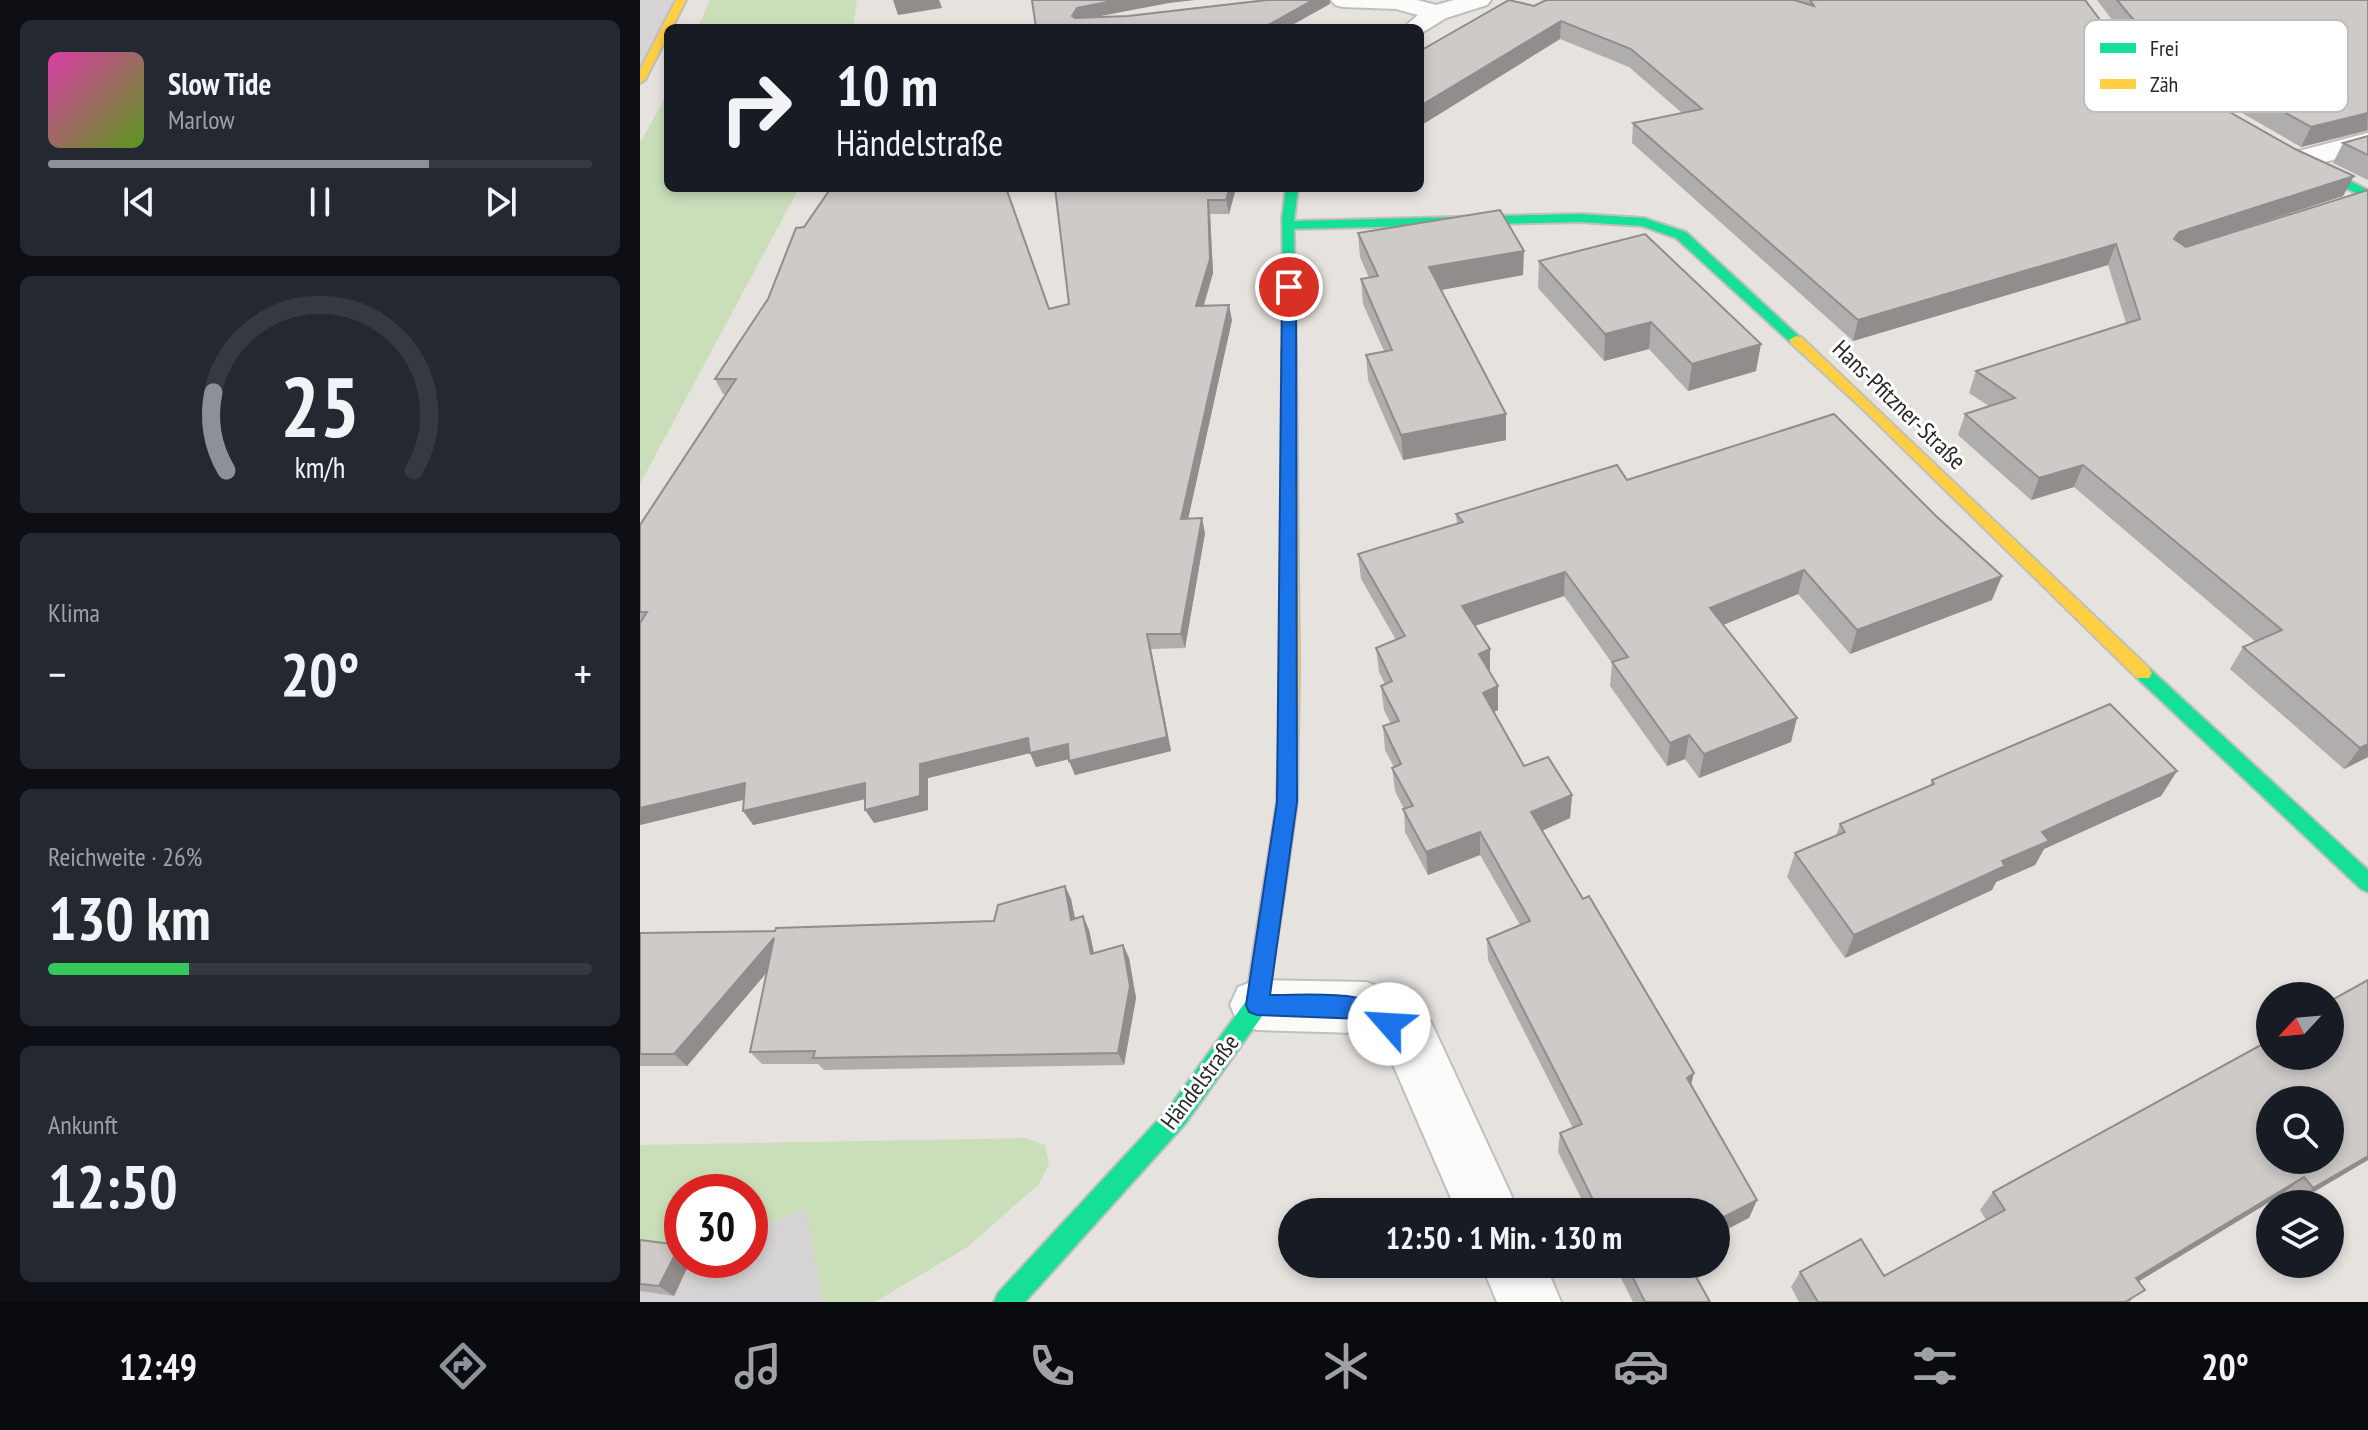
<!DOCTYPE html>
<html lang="de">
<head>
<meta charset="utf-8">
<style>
	body { margin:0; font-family:"PT Sans Narrow",sans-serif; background:#242831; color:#f1f3f6; height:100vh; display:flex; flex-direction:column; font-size:30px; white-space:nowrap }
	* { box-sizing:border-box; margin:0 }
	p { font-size:26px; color:#9ea1a6 }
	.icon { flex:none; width:44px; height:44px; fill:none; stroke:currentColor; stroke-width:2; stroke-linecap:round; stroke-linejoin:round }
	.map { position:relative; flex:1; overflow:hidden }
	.side { display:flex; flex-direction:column; gap:20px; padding:20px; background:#0d0f14; width:640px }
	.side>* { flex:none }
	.guide { position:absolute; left:24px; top:24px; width:760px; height:168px; border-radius:12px; box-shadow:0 4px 12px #0003; background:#171b24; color:#f1f3f6; overflow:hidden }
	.needle { width:52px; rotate:244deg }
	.controls { position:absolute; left:1616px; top:982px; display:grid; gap:16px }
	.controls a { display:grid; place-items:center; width:88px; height:88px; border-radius:50%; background:#171b24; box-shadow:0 4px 12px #0003; font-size:40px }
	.speed { position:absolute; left:24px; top:1174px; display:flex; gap:16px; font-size:40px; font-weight:700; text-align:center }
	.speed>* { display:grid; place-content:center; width:104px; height:104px; border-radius:50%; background:#171b24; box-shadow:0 4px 12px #0003; line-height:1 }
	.speed .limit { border:12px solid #d22; background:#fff; color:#111 }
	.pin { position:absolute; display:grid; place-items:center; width:68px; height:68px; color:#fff; margin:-34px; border:4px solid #fff; border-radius:50%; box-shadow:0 2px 8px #0007 }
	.me { position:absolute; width:88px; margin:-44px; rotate:296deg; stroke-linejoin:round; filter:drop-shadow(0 0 6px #0008) }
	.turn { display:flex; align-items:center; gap:28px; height:168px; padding:0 40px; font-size:36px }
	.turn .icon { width:104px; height:104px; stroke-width:2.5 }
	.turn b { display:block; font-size:56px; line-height:68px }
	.big { font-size:60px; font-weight:600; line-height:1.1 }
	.side .tile { flex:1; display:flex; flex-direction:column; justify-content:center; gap:12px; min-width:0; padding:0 28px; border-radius:12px; background:#242831 }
	.side .dial { align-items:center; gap:0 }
	.dial svg { height:208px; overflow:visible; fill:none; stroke:#363941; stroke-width:7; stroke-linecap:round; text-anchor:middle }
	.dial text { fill:#f1f3f6; stroke:none }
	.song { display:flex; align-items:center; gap:24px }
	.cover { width:96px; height:96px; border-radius:12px; background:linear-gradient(135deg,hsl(320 70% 55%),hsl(90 70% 35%)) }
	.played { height:8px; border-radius:4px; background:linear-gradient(90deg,#8c9099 70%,#363941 70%) }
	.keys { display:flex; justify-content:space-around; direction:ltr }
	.heat { display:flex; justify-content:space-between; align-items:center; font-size:44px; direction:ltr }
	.charge { height:12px; border-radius:6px; background:linear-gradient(90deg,#34c759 26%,#363941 0) }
	.trip { position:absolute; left:638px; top:1198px; width:452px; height:80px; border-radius:40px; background:#171b24; box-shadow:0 4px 12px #0003; font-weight:600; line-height:80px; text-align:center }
	.tab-bar { display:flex; height:128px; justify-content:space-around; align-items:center; background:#090b0e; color:#9ea1a6 }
	.tab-bar .icon { width:56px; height:56px }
	.tab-bar .on { color:#8c9099 }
	.tab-bar b { font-size:36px; color:#f1f3f6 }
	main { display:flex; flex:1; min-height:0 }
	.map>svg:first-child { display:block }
</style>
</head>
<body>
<main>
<section class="side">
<div class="tile">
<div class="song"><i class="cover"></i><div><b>Slow Tide</b><p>Marlow</p></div></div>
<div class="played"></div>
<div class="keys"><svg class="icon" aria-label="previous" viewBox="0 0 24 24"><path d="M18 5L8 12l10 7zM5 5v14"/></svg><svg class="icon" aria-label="pause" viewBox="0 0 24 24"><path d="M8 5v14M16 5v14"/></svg><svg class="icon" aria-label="next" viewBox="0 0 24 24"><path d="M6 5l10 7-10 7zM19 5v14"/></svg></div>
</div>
<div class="tile dial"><svg viewBox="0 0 100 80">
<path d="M14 69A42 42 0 1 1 86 69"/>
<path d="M14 69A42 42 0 0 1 9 39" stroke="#8c9099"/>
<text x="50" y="56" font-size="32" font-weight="700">25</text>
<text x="50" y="72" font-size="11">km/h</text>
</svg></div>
<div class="tile"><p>Klima</p>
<div class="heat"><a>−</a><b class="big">20°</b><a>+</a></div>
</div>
<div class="tile"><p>Reichweite · 26%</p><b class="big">130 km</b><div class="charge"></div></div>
<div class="tile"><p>Ankunft</p><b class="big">12:50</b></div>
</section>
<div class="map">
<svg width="1728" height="1302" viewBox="0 0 1728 1302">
	<rect width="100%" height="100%" fill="#e6e2de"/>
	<!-- industrial -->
	<g fill="#d6d3d5">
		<polygon points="0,0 41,0 0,80"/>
		<polygon points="165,1209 184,1302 0,1302 0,1246 42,1260 110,1260 110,1231"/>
	</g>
	<!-- green -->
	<g fill="#cadfb9">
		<polygon points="70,0 217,0 213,28 58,28"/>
		<polygon points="28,92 28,188 159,188 0,484 0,143"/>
		<polygon points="385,1138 405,1145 409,1164 399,1184 326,1248 235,1302 184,1302 165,1209 110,1231 110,1192 42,1192 42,1251 0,1246 0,1145"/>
	</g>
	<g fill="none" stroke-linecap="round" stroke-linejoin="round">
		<!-- street casing -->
		<g stroke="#c0bfbf" stroke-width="4">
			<g id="street">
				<polygon points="691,0 777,0 796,5 814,0 851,0 847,5 806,18 780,34 780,28 763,28 778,15 756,9 703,7 695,5"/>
				<polygon points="1728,133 1728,151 1657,169 1647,166 1643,160 1647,154"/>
				<polygon points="617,980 727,982 746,990 791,1022 879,1212 817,1212 751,1060 717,1033 617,1030 598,1023 590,1005 598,987"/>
				<polygon points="841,1264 905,1264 921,1302 857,1302"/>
			</g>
		</g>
		<!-- fast casing -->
		<g stroke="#c0bfbf" stroke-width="4">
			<g id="fast">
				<polygon points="1652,156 1660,156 1728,190 1728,199 1652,162"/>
				<polygon points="646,188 658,188 654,221 940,214 1004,218 1046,232 1163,340 1161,343 1151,343 1036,238 1002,226 940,222 654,229 656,351 654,354 644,354 642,218"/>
				<polygon points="1503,666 1509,668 1728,870 1728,892 1721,889 1497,678 1494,673 1497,668"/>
				<polygon points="631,900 639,902 642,909 625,1012 545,1124 385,1302 354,1302 358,1293 529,1108 606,1001 620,909 623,902"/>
			</g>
		</g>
		<!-- slow casing -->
		<g stroke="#c0bfbf" stroke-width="4">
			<g id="slow">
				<polygon points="36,0 46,0 32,28 28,28 28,35 5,80 0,83 0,70"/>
				<polygon points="1156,336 1161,337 1509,668 1512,673 1509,678 1497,678 1225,411 1151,343 1149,340"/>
				<polygon points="649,347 656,351 659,666 657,802 642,909 639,916 631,918 623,916 620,909 637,802 641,666 642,351"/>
			</g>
		</g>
		<!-- street -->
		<use href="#street" fill="#fbfbfa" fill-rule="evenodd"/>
		<!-- fast -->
		<use href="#fast" fill="#16e098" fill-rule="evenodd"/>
		<!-- slow -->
		<use href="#slow" fill="#ffcf43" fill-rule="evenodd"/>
	</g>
	<!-- wall -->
	<g fill="#b0aeac">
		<polygon points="1155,0 1445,0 1470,33 1526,76 1703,196 1570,239 1728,190 1728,757 1704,769 1590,669 1603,647 1616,642 1434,487 1391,500 1318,435 1325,414 1349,406 1329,393 1336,371 1486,323 1468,265 1213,341 992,143 993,123 1042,113 989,67 920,39 780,126 780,51 894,6"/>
		<polygon points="1457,0 1728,0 1728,131 1661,147 1541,78 1485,37"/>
		<polygon points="1728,136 1728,180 1693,163 1703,143"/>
		<polygon points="415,188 596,188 589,214 570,214 573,273 564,306 592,320 548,519 565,533 545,648 511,649 531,751 435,775 429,759 396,767 390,753 288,778 288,810 234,823 225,799 113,825 103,800 0,825 0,525 86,394 83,394 75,379 429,304"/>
		<polygon points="718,233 883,275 801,290 866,440 763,460 728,380 726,355 744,351 723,304 721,279 729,278 720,257"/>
		<polygon points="899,261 1116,371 1048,391 1009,349 964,361 898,288"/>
		<polygon points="987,480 1352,600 1210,654 1158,594 1083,625 1151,742 1059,778 1045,759 1027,766 970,686 972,663 924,596 835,626 850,672 858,710 854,712 884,766 932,795 930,818 902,831 943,899 1054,1073 1051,1084 1117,1200 1109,1218 1076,1212 948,1212 918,1152 920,1133 933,1128 848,960 847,939 880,925 840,855 788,875 765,832 764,809 755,791 752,768 754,767 745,750 743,726 751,724 744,710 741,686 745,684 739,672 736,648 756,640 721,579 718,554 817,524 816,514"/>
		<polygon points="1537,771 1521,796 1404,849 1395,865 1356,882 1352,890 1205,958 1147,877 1155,853 1196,836 1200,824 1290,785 1292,780"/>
		<polygon points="425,886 431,899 435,919 443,916 449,930 454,953 483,945 489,958 496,998 484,1065 184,1070 178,1064 122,1064 110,1052 127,972 47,1066 0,1066 0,933 135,931 354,921"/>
		<polygon points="1728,980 1728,1160 1654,1204 1649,1204 1641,1195 1499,1281 1490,1302 1159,1302 1151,1287 1160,1272 1244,1276 1346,1220 1340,1210 1353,1192 1630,1056"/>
		<polygon points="0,1240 40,1245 42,1246 42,1260 51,1260 34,1296 0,1291"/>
		<polygon points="974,1264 1049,1264 1070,1302 993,1302"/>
	</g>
	<!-- shaded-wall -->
	<g fill="#908d8c">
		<polygon points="253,0 299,0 302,8 258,15"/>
		<polygon points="478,0 555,0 529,3 440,20 435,28 432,16 437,8"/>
		<polygon points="673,0 690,0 690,4 647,28 623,28"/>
		<polygon points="921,21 920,39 780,126 780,106"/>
		<polygon points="1728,113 1727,130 1661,147 1671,127"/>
		<polygon points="1714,176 1703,196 1530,252 1534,239 1539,232"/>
		<polygon points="590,188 596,188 589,214 586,200"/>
		<polygon points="568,200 570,214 573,273 559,320 556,306"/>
		<polygon points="1476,244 1468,265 1213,341 1218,320"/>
		<polygon points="884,251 883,275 790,292 789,267"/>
		<polygon points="589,305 592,320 545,533 541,519"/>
		<polygon points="1011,322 1009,349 964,361 965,334"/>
		<polygon points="1121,344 1116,371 1048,391 1052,364"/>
		<polygon points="866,414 866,440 763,460 761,435"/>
		<polygon points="1443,465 1434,487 1391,500 1399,478"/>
		<polygon points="562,518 565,533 545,648 541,634"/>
		<polygon points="1164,570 1158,594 1066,632 1070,608"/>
		<polygon points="925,572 924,596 822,630 822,606"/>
		<polygon points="1362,576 1352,600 1210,654 1217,630"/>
		<polygon points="507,634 511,649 531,751 435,775 429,761"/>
		<polygon points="850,649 850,673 839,654"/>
		<polygon points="858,686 858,710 843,717 843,693"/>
		<polygon points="1157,718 1151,742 1059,778 1064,754"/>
		<polygon points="1049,735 1045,759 1027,766 1030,743"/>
		<polygon points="388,738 428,744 434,758 396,767 390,753 288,778 288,810 234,823 225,810 280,764"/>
		<polygon points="1728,744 1728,757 1704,769 1720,748"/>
		<polygon points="1537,771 1521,796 1404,849 1395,865 1356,882 1352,890 1205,958 1214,935 1362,861 1402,832"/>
		<polygon points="105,783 115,797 0,825 0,808"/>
		<polygon points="225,783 234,797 113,825 103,811"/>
		<polygon points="932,795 930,818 890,836 891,812"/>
		<polygon points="840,832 840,855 788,875 786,852"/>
		<polygon points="425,886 431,899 438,933 431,920"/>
		<polygon points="443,916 449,930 457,967 451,954"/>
		<polygon points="134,938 145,951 47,1066 34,1054"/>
		<polygon points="483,945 489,958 496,998 484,1065 478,1053"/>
		<polygon points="1054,1073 1049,1092 1047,1078"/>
		<polygon points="1728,1156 1728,1160 1653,1204 1673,1188"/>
		<polygon points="1664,1177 1641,1195 1478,1294 1496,1278"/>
		<polygon points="1117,1200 1109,1218 1076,1235 1076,1221"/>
		<polygon points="40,1245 42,1246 42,1260 51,1260 34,1296 19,1286"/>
	</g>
	<!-- building -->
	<g fill="#cdcac8" stroke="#908d8c" stroke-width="2" fill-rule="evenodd">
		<polygon points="392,0 478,0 437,8 432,16 435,18 488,16 627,0 673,0 623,28 396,28"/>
		<polygon points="869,0 894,6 906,0 1154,0 1174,6 1170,0 1445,0 1470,33 1526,76 1655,149 1714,176 1539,232 1534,239 1546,247 1728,190 1728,744 1720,748 1603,647 1642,630 1443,465 1399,478 1325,414 1375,398 1336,371 1500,319 1476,244 1218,320 993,123 1062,109 991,49 921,21 780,106 780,51"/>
		<polygon points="1477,0 1728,0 1728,113 1671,127 1548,59 1492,18"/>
		<polygon points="1728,136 1728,155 1703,143"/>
		<polygon points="191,188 366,188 409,309 429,304 415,188 590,188 586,200 568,200 570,259 556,306 589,305 541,519 562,518 541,634 507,634 527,737 429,761 428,744 390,753 388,738 280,764 280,796 225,810 225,783 103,811 105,783 0,808 0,623 7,612 0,612 0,525 96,379 75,379 128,299 156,228 164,227"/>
		<polygon points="860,210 884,251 789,267 866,414 761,435 726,355 752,350 721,279 738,276 718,233"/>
		<polygon points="1005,234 1121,344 1052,364 1011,322 965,334 899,261"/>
		<polygon points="1194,414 1296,516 1362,576 1217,630 1164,570 1070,608 1157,718 1064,754 1049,735 1030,743 972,662 988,657 925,572 822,606 850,649 839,654 858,686 843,693 884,766 908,757 932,795 891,812 943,899 949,896 1054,1073 1047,1078 1117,1200 1076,1221 1076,1212 959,1212 920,1133 942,1124 847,939 890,921 840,832 786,852 763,809 773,806 752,768 761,764 743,726 759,721 741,686 752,681 736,648 765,636 718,554 823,522 816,514 977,465 987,480"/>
		<polygon points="1470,704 1537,771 1402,832 1409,841 1362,861 1365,866 1214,935 1155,853 1205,832 1200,824 1294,784 1292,780"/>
		<polygon points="425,886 431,920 443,916 451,954 483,945 490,986 478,1053 173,1058 175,1051 110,1052 134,938 34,1054 0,1054 0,933 135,931 136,928 354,921 358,905"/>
		<path d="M1728 980V1156L1673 1188 1664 1177 1496 1278 1505 1290 1485 1302H1178L1160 1272 1221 1239 1244 1276 1365 1210 1353 1192 1630 1040V1056H1690V1001ZM1630 1100H1690V1160H1630Z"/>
		<polygon points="0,1240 40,1245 19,1286 0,1284"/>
		<polygon points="986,1264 1049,1264 1070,1302 1005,1302"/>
	</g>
	<!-- route -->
	<path fill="#1a73e8" stroke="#114b97" stroke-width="2" d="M649 283 656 287 657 802 630 995C666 996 743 986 760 1024L757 1032 749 1035 723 1019 617 1015 609 1012 606 1005 637 802 642 287Z"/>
	<g text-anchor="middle" stroke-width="6" stroke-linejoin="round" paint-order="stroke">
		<!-- street labels -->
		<g font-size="24" fill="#282828" stroke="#fff">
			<text transform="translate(1259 405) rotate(44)" y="8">Hans-Pfitzner-Straße</text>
			<text transform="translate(560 1082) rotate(-53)" y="8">Händelstraße</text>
		</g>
	</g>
	<!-- legend -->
	<rect x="1444" y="20" width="264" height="92" rx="12" fill="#fff" stroke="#bebebe" stroke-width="2"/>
	<rect x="1460" y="43" width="36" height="10" fill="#16e098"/>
	<rect x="1460" y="79" width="36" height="10" fill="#ffcf43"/>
	<g font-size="22" fill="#282828">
		<text x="1510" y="56">Frei</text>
		<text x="1510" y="92">Zäh</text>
	</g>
</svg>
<div class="controls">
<a><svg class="needle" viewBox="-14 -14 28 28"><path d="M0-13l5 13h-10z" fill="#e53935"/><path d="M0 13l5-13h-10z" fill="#9ea1a6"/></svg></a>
<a><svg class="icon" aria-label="search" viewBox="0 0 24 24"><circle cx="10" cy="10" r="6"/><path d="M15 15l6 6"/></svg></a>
<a><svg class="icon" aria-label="layers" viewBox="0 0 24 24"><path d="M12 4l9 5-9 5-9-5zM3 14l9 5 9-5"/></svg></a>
</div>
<div class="speed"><div class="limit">30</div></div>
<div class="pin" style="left:649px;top:287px;background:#d93025"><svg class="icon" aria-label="arrive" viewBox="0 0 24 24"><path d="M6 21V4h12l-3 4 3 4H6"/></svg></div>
<svg class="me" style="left:749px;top:1024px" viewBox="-20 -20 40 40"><circle r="19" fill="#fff"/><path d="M0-13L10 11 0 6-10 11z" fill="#1a73e8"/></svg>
<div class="trip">12:50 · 1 Min. · 130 m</div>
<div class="guide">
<div class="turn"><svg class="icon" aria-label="right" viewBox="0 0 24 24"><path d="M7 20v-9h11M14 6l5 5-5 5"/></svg><div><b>10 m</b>Händelstraße</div></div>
</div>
</div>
</main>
<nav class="tab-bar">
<b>12:49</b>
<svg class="icon on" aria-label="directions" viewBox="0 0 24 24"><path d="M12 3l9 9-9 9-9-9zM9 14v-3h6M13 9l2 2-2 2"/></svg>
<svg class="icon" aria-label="music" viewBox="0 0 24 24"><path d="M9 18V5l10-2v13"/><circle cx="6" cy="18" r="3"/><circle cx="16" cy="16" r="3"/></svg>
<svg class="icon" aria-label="phone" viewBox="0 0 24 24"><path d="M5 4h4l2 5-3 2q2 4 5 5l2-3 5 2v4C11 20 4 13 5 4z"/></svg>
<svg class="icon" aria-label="climate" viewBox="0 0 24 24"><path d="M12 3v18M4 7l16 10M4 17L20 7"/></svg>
<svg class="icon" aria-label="car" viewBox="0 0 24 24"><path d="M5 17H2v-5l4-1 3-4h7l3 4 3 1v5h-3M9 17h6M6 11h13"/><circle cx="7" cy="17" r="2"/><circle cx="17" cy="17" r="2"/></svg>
<svg class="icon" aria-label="filters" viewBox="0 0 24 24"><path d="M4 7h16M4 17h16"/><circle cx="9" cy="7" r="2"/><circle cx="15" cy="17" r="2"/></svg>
<b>20°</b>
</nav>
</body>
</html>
